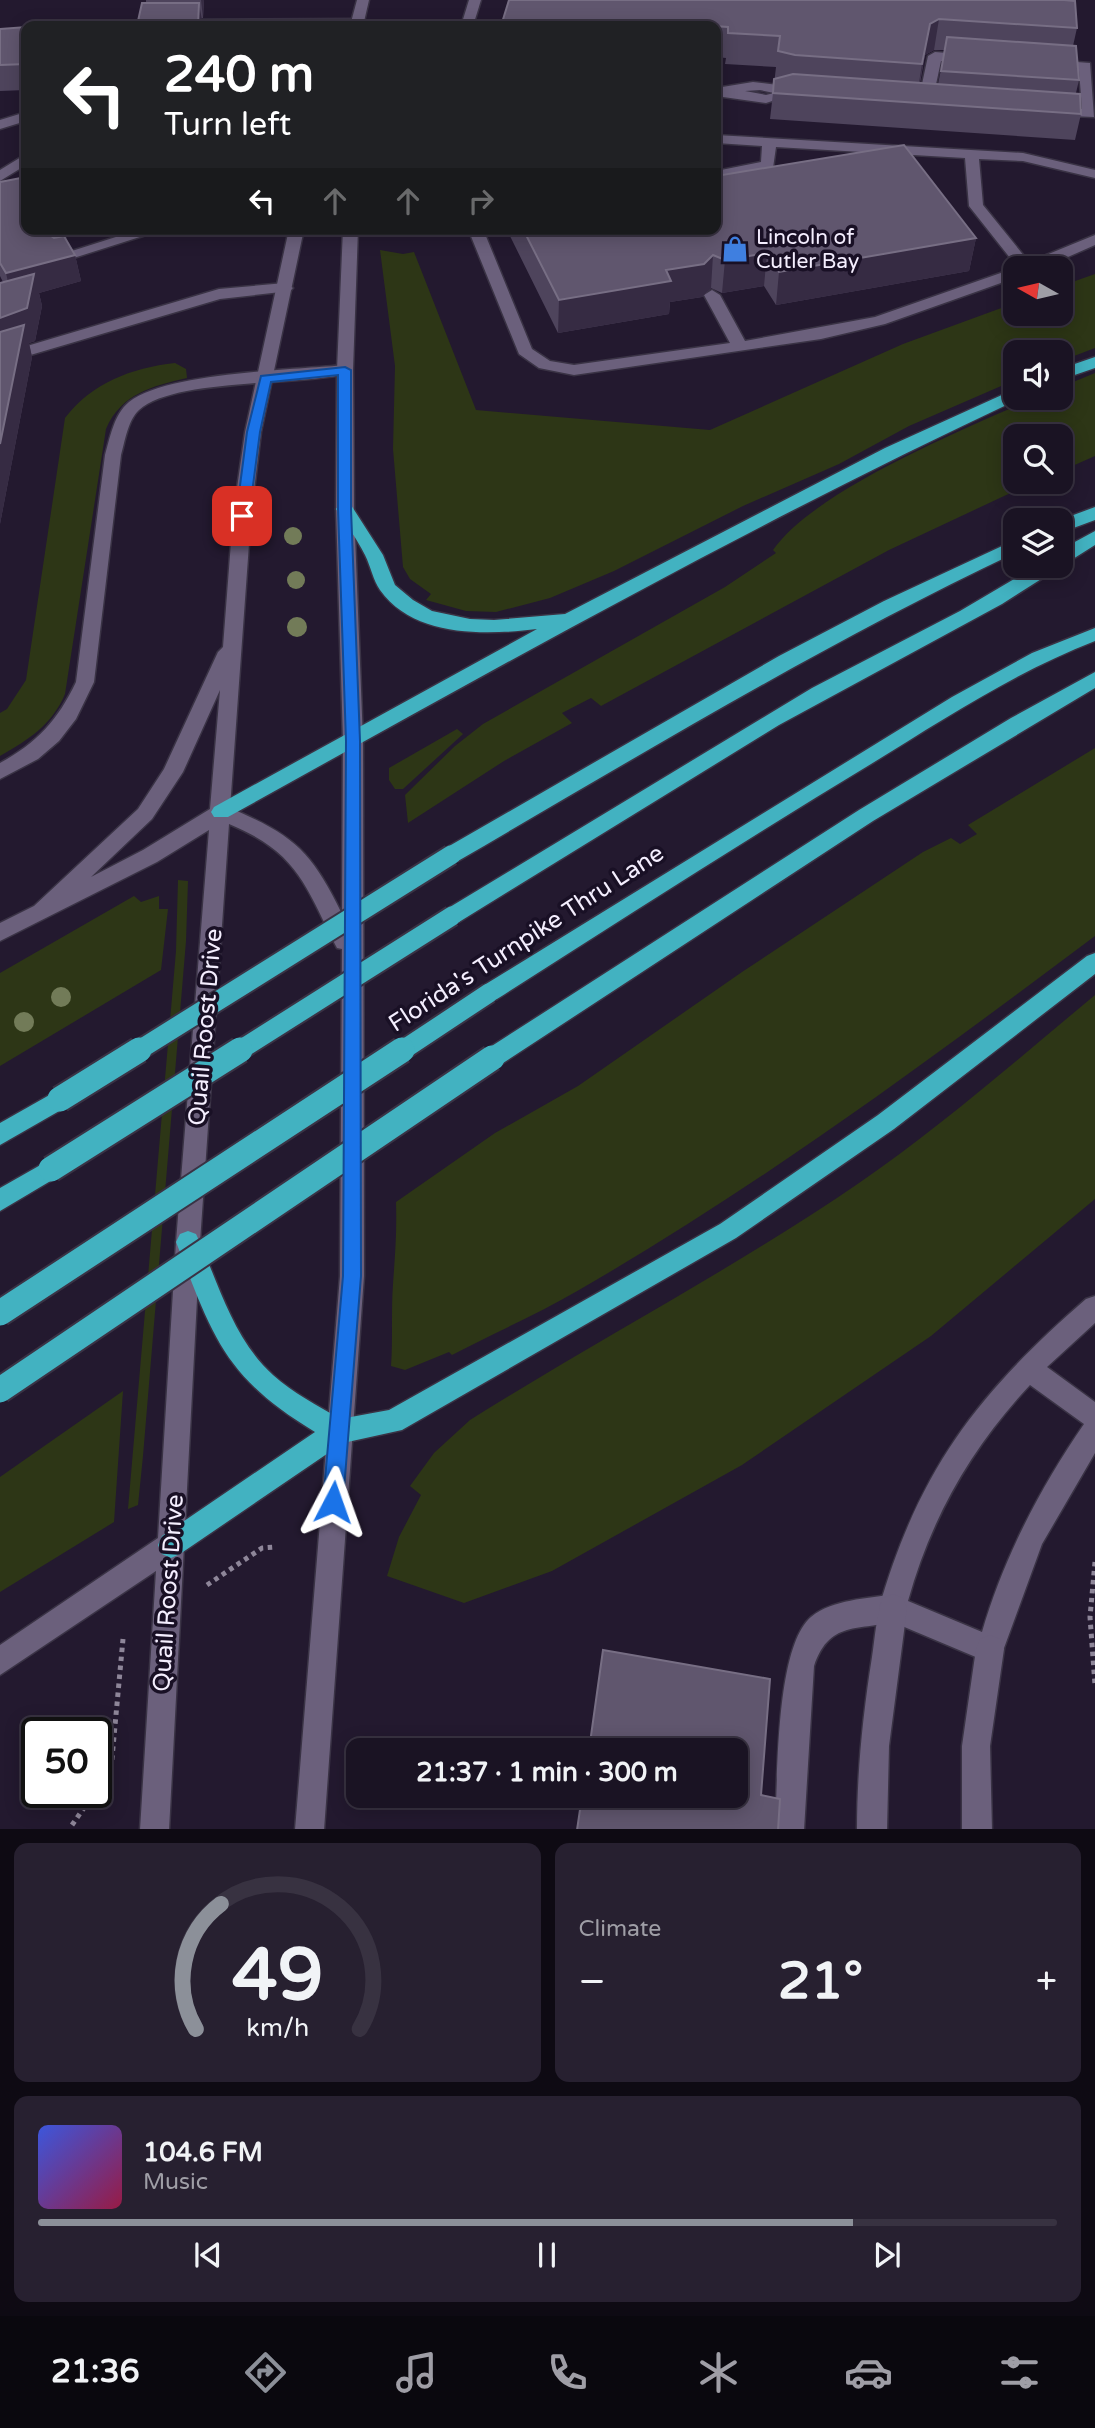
<!DOCTYPE html>
<html lang="en">
<head>
<meta charset="utf-8">
<style>
	body { margin:0; font-family:"Varela Round",sans-serif; background:#272030; color:#f1f3f6; height:100vh; display:flex; flex-direction:column; font-size:26px; white-space:nowrap }
	* { box-sizing:border-box; margin:0 }
	p { font-size:23px; color:#9f9ea6 }
	.icon { flex:none; width:38px; height:38px; fill:none; stroke:currentColor; stroke-width:2; stroke-linecap:round; stroke-linejoin:round }
	.map { position:relative; height:1829px; overflow:hidden }
	.panel { display:flex; flex-direction:column; gap:14px; padding:14px; background:#0e0a13; flex:1 }
	.panel>* { flex:none }
	.top-card { position:absolute; left:21px; top:21px; width:700px; height:214px; border-radius:14px; box-shadow:0 4px 18px #0003,0 0 0 2px #383241; background:#202124; color:#fff; overflow:hidden }
	.needle { width:46px; rotate:278deg }
	.fabs { position:absolute; left:1003px; top:256px; display:grid; gap:14px }
	.fabs a { display:grid; place-items:center; width:70px; height:70px; border-radius:14px; background:#1a1323; box-shadow:0 4px 18px #0003,0 0 0 2px #383241; font-size:35px }
	.speed { position:absolute; left:21px; top:1717px; display:flex; gap:14px; font-size:35px; font-weight:700; text-align:center }
	.speed>* { display:grid; place-content:center; width:91px; height:91px; border-radius:50%; background:#1a1323; box-shadow:0 4px 18px #0003,0 0 0 2px #383241; line-height:1 }
	.speed .limit { border:4px solid #111; border-radius:10px; background:#fff; color:#111 }
	.pin { position:absolute; display:grid; place-items:center; width:60px; height:60px; color:#fff; margin:-30px; border-radius:14px; box-shadow:0 4px 10px #0006 }
	.me { position:absolute; width:77px; margin:-38px; rotate:4deg; stroke-linejoin:round; filter:drop-shadow(0 0 5px #0008) }
	.turn { display:flex; align-items:center; gap:24px; height:147px; padding:0 28px; font-size:32px }
	.turn .icon { width:91px; height:91px; stroke-width:2.5 }
	.turn b { display:block; font-size:49px; line-height:60px }
	.lanes { display:flex; align-items:center; height:66px; padding:0 28px; background:#0003; justify-content:center; gap:35px; direction:ltr }
	.lanes .off { opacity:.35 }
	.big { font-size:52px; font-weight:700; line-height:1.1 }
	.panel .tile { flex:1; display:flex; flex-direction:column; justify-content:center; gap:10px; min-width:0; padding:0 24px; border-radius:14px; background:#272030 }
	.panel .dial { align-items:center; gap:0 }
	.dial svg { height:182px; overflow:visible; fill:none; stroke:#383241; stroke-width:7; stroke-linecap:round; text-anchor:middle }
	.dial text { fill:#f1f3f6; stroke:none }
	.song { display:flex; align-items:center; gap:21px }
	.cover { width:84px; height:84px; border-radius:10px; background:linear-gradient(135deg,hsl(230 70% 55%),hsl(340 70% 35%)) }
	.played { height:7px; border-radius:4px; background:linear-gradient(90deg,#8c9099 80%,#383241 80%) }
	.keys { display:flex; justify-content:space-around; direction:ltr }
	.heat { display:flex; justify-content:space-between; align-items:center; font-size:38px; direction:ltr }
	.panel .tiles { flex:1; display:grid; gap:14px; grid-template-columns:1fr 1fr }
	.tile:last-child { grid-column:span 2 }
	.trip { position:absolute; left:346px; top:1738px; width:402px; height:70px; border-radius:14px; background:#1a1323; box-shadow:0 4px 18px #0003,0 0 0 2px #383241; font-weight:700; line-height:70px; text-align:center }
	.tab-bar { display:flex; height:112px; justify-content:space-around; align-items:center; background:#0a080e; color:#9f9ea6 }
	.tab-bar .icon { width:49px; height:49px }
	.tab-bar .on { color:#8c9099 }
	.tab-bar b { font-size:32px; color:#f1f3f6 }
	.map>svg:first-child { display:block }
</style>
</head>
<body>
<div class="map">
<svg width="1095" height="1830" viewBox="0 0 1095 1830">
	<rect width="100%" height="100%" fill="#23192f"/>
	<!-- green -->
	<g fill="#2d3616">
		<polygon points="380,250 403,254 414,252 476,410 710,430 903,344 1015,303 1015,313 1060,313 1061,286 1095,274 1095,348 1061,361 1060,352 1015,352 1015,380 909,426 839,464 743,506 614,571 550,598 496,612 466,611 426,600 431,594 410,579 403,567 393,449 395,366"/>
		<path d="M175 363 186 369 187 378C152 386 121 394 106 429L65 694C52 725 28 740 0 756V713L7 709 26 680 65 418C92 383 131 368 175 363Z"/>
		<path d="M1095 373V456L1061 471 1060 436H1015V481H1036L889 550 601 706 591 698 562 713 572 723 504 761 408 823 405 795 455 746 483 724 725 587 776 553 773 550C816 489 965 429 1036 397H1060L1061 387Z"/>
		<polygon points="457,729 463,734 403,789 395,789 389,780 389,768"/>
		<path d="M1095 748V936C928 1061 761 1185 579 1290 538 1314 494 1333 452 1355L449 1352 405 1370 391 1366C393 1338 391 1311 393 1284 395 1255 397 1232 396 1202L495 1133 578 1086 742 972 923 852 951 838 960 844 977 834 968 825Z"/>
		<polygon points="178,880 188,881 186,941 143,1456 138,1505 128,1509 176,951"/>
		<polygon points="134,896 141,902 159,896 159,909 168,909 161,970 0,1066 0,973"/>
		<path d="M1095 995V1199L931 1336 742 1465 552 1571 464 1603 387 1576 399 1537 421 1495 410 1486 434 1453 470 1420C598 1339 734 1269 859 1183 942 1126 1018 1059 1095 995Z"/>
		<polygon points="123,1391 114,1522 0,1592 0,1477"/>
	</g>
	<g fill="none" stroke-linecap="round" stroke-linejoin="round">
		<!-- lane casing -->
		<g stroke="#3a3345" stroke-width="3">
			<g id="lane">
				<polygon points="469,0 481,0 473,26 461,26"/>
				<polygon points="358,19 363,20 363,26 168,24 175,20"/>
				<polygon points="935,52 972,55 979,59 972,63 941,61 932,103 925,107 918,103 928,56"/>
				<polygon points="1050,60 1090,63 1094,117 1049,115 1047,112 1054,108 1082,109 1079,70 1045,67 1043,64"/>
				<path d="M753 82 778 85 797 93 766 103 716 96V88ZM760 90 774 93 766 95 745 91Z"/>
				<polygon points="26,112 26,121 0,129 0,120"/>
				<polygon points="716,135 1023,153 1095,170 1095,178 1023,161 979,159 983,205 1029,262 1095,235 1095,245 1043,268 1018,268 969,206 965,158 776,147 773,168 716,179 716,171 761,162 762,146 716,143"/>
				<polygon points="26,154 26,165 0,181 0,170"/>
				<polygon points="141,229 165,229 61,262 53,257"/>
				<polygon points="468,229 483,229 532,349 550,361 574,365 730,343 704,295 712,290 720,295 745,341 875,317 1015,268 1015,278 885,324 821,339 574,375 539,368 519,354"/>
				<polygon points="285,283 293,288 290,291 220,299 0,364 0,354 219,289"/>
				<path d="M345 365 351 367V373C302 386 174 378 139 410 128 420 125 441 121 455L94 682 76 719 59 741 38 759 0 779V763C37 743 58 720 76 682L105 455C110 438 114 414 129 402 167 372 295 370 345 365Z"/>
				<path d="M893 1594 903 1598 907 1608 903 1618C863 1634 831 1616 814 1666L804 1830H775C778 1780 775 1648 811 1617 833 1599 867 1599 893 1594Z"/>
			</g>
		</g>
		<!-- street casing -->
		<g stroke="#3a3345" stroke-width="3">
			<path id="street" d="M1095 1296V1323L1047 1367 1095 1402V1453L1042 1544 1000 1659 990 1663 883 1618 879 1608C919 1469 978 1393 1086 1299ZM1030 1385 1084 1424C1040 1488 1004 1557 982 1632L908 1601C931 1518 971 1448 1030 1385Z"/>
		</g>
		<!-- secondary casing -->
		<g stroke="#3a3345" stroke-width="3">
			<g id="secondary">
				<polygon points="357,0 369,0 363,26 350,26"/>
				<path d="M289 229H304L261 432 251 516 230 808C295 836 311 851 342 914L343 741 336 509 337 370 343 229H358L353 370 354 509 363 741 364 1276 324 1830H295L340 1276 342 949 337 948C305 886 299 853 229 824L200 1242 169 1830H140L156 1571 0 1675V1645L158 1538 176 1242 209 830 157 862 0 941V923L34 906 138 809 164 769 218 652 223 647 233 516 245 432ZM220 690 210 809 143 850 91 877 152 819 183 772Z"/>
				<path d="M893 1594 903 1598 907 1608 889 1746 887 1830H857C857 1771 863 1714 872 1657 875 1637 876 1617 883 1598Z"/>
				<polygon points="990,1635 1000,1639 1004,1649 990,1746 992,1830 962,1830 962,1746 976,1649 980,1639"/>
			</g>
		</g>
		<!-- highway casing -->
		<g stroke="#3a3345" stroke-width="3">
			<g id="highway">
				<polygon points="1095,357 1095,368 1060,380 1060,369"/>
				<path d="M1015 389V397L1021 398C750 525 489 672 228 817H214L211 812 214 807 537 629C486 635 414 638 380 590 373 580 371 567 365 555 357 539 346 524 336 509L339 505H351L383 555 395 585 413 600 432 611 470 619 494 620 565 614 885 448Z"/>
				<polygon points="1095,507 1095,520 1060,533 1060,520"/>
				<polygon points="1095,531 1095,545 1002,604 779,725 459,922 445,922 441,916 445,910 812,688 960,611 1038,565 1060,565 1060,550"/>
				<path d="M1015 540V553C823 644 642 754 458 861H444L441 855 444 849 779 656 884 601Z"/>
				<path d="M1095 628V641C1015 672 944 719 871 764 745 840 621 920 497 999L489 1002 481 999 478 993 481 987 952 697 1032 653Z"/>
				<polygon points="1095,672 1095,688 873,821 500,1065 492,1067 484,1065 481,1058 484,1051 859,810 1011,718"/>
				<path d="M1095 953V974L894 1129 736 1238 402 1430 343 1443 180 1554 171 1558 162 1554 158 1545 162 1536 315 1432C224 1377 213 1337 176 1242L180 1234 188 1231 196 1234C219 1283 232 1338 273 1375 293 1393 317 1405 340 1419L389 1410 720 1224 878 1115 1087 956Z"/>
				<polygon points="60,1089 68,1092 71,1099 68,1106 0,1145 0,1123"/>
				<polygon points="51,1159 59,1162 63,1169 59,1176 0,1211 0,1188"/>
			</g>
		</g>
		<!-- path -->
		<g stroke="#8e8699" stroke-width="5" stroke-dasharray="4.5 4.5" stroke-linecap="butt">
			<polyline points="1095,1562 1090,1617 1095,1685"/>
			<polyline points="207,1585 262,1548 275,1547"/>
			<polyline points="96,1791 111,1769 123,1639"/>
			<polyline points="72,1825 95,1792"/>
		</g>
		<!-- lane -->
		<use href="#lane" fill="#6b607c" fill-rule="evenodd"/>
		<!-- street -->
		<use href="#street" fill="#6b607c" fill-rule="evenodd"/>
		<!-- secondary -->
		<use href="#secondary" fill="#6b607c" fill-rule="evenodd"/>
		<!-- highway -->
		<use href="#highway" fill="#42b2c1" fill-rule="evenodd"/>
		<!-- highway-bridge-far1 casing -->
		<g stroke="#3a3345" stroke-width="23" stroke-linecap="butt">
			<g id="highway-bridge-far1">
				<polyline points="136,1052 451,855"/>
				<polyline points="237,1052 452,916"/>
				<polyline points="400,1052 489,993"/>
			</g>
		</g>
		<!-- highway-bridge casing -->
		<g stroke="#3a3345" stroke-width="29" stroke-linecap="butt">
			<g id="highway-bridge">
				<polyline points="60,1099 139,1050"/>
				<polyline points="51,1169 240,1050"/>
				<polyline points="0,1313 402,1050"/>
				<polyline points="0,1390 492,1058"/>
			</g>
		</g>
		<!-- highway-bridge-far1 -->
		<use href="#highway-bridge-far1" stroke="#42b2c1" stroke-width="19"/>
		<!-- highway-bridge -->
		<use href="#highway-bridge" stroke="#42b2c1" stroke-width="25"/>
	</g>
	<!-- trees -->
	<g fill="#727b58">
		<circle cx="293" cy="536" r="9"/>
		<circle cx="296" cy="580" r="9"/>
		<circle cx="297" cy="627" r="10"/>
		<circle cx="61" cy="997" r="10"/>
		<circle cx="24" cy="1022" r="10"/>
	</g>
	<!-- wall -->
	<g fill="#4e445c" fill-rule="evenodd">
		<polygon points="146,0 204,0 203,18 138,21 146,3"/>
		<path d="M1064 0 1077 28 1073 46 1079 80 1076 93 1081 114 1075 140 770 119 776 67 725 64 726 58 716 57V26H501ZM934 50H945L938 84 920 83 925 55Z"/>
		<polygon points="26,27 26,90 0,91 0,29"/>
		<polygon points="0,182 66,239 75,255 81,281 39,293 42,306 35,341 29,343 32,357 0,524 0,283 3,282 0,276"/>
		<polygon points="509,229 716,229 976,238 969,271 776,305 764,286 722,293 711,288 702,297 670,302 669,314 558,333 509,234"/>
	</g>
	<!-- shaded-wall -->
	<g fill="#362b43">
		<polygon points="201,0 204,0 203,18"/>
		<polygon points="199,3 203,26 198,26"/>
		<polygon points="939,19 934,50 925,55 917,95 922,64 930,24"/>
		<polygon points="48,229 73,229 62,244 44,231"/>
		<polygon points="976,238 969,271 776,305 779,272"/>
		<polygon points="767,253 764,286 722,293 725,260"/>
		<polygon points="75,255 81,281 39,293 42,306 35,341 29,343 32,357 0,524 0,318 12,300 6,273"/>
		<polygon points="713,255 711,288 702,297 670,302 669,314 558,333 559,300 666,270"/>
	</g>
	<!-- building -->
	<g fill="#60566e" stroke="#776e84" stroke-width="2">
		<polygon points="509,0 1064,0 1075,1 1077,28 939,19 930,24 922,64 795,55 778,51 780,36 728,33 728,27 654,22 654,26 501,26"/>
		<polygon points="142,3 199,3 198,26 40,26 138,21"/>
		<polygon points="26,27 26,64 0,65 0,29"/>
		<polygon points="947,37 1076,46 1079,80 941,71"/>
		<polygon points="793,74 1080,94 1081,114 773,93 774,79"/>
		<polygon points="904,145 976,238 779,272 767,253 725,260 713,255 704,264 666,270 671,281 559,300 523,229 716,229 716,176"/>
		<polygon points="26,177 26,229 48,229 44,231 54,238 64,236 75,255 6,273 0,263 0,182"/>
		<polygon points="34,274 27,308 0,318 0,283"/>
		<polygon points="24,325 0,444 0,332"/>
		<polygon points="603,1650 770,1679 761,1795 780,1799 778,1830 577,1830 582,1796 737,1796 737,1750 589,1750"/>
	</g>
	<!-- route -->
	<polygon fill="#1a73e8" stroke="#114b97" stroke-width="2" points="345,367 351,370 351,509 360,741 361,1276 343,1502 340,1509 333,1511 326,1509 323,1502 343,1276 346,741 338,509 338,375 271,382 260,432 249,516 242,520 236,516 247,432 261,376"/>
	<!-- icons -->
	<defs>
		<g id="shop-bare" transform="scale(2.1)"><path d="M-5-2.5h2.3a2.7 3.5 0 0 1 5.4 0H5L5.5 6h-11ZM-1.5-2.5h3a1.5 2.3 0 0 0-3 0Z" fill="#3f7fe0" stroke="#191025" stroke-width="2.5" paint-order="stroke"/></g>
	</defs>
	<g fill-rule="evenodd">
		<use href="#shop-bare" x="735" y="249"/>
	</g>
	<g text-anchor="middle" stroke-width="7" stroke-linejoin="round" paint-order="stroke">
		<!-- far-poi labels -->
		<g font-size="21" fill="#f4eefe" stroke="#191025" text-anchor="start">
			<text x="756" y="244">Lincoln of<tspan x="756" dy="24">Cutler Bay</tspan></text>
		</g>
		<!-- street labels -->
		<g font-size="24" fill="#f4eefe" stroke="#191025">
			<text transform="translate(526 938) rotate(-33)" y="8">Florida's Turnpike Thru Lane</text>
			<text transform="translate(205 1027) rotate(-85)" y="8">Quail Roost Drive</text>
			<text transform="translate(168 1593) rotate(-86)" y="8">Quail Roost Drive</text>
		</g>
	</g>
</svg>
<div class="fabs">
<a><svg class="needle" viewBox="-14 -14 28 28"><path d="M0-13l5 13h-10z" fill="#e53935"/><path d="M0 13l5-13h-10z" fill="#9f9ea6"/></svg></a>
<a><svg class="icon" aria-label="sound" viewBox="0 0 24 24"><path d="M4 9h4l5-4v14l-5-4H4zM17 9q2 3 0 6"/></svg></a>
<a><svg class="icon" aria-label="search" viewBox="0 0 24 24"><circle cx="10" cy="10" r="6"/><path d="M15 15l6 6"/></svg></a>
<a><svg class="icon" aria-label="layers" viewBox="0 0 24 24"><path d="M12 4l9 5-9 5-9-5zM3 14l9 5 9-5"/></svg></a>
</div>
<div class="speed"><div class="limit">50</div></div>
<div class="pin" style="left:242px;top:516px;background:#d93025"><svg class="icon" aria-label="arrive" viewBox="0 0 24 24"><path d="M6 21V4h12l-3 4 3 4H6"/></svg></div>
<svg class="me" style="left:333px;top:1502px" viewBox="-20 -20 40 40"><path d="M0-17L14 15 0 8-14 15z" fill="#1a73e8" stroke="#fff" stroke-width="4"/></svg>
<div class="trip">21:37 · 1 min · 300 m</div>
<div class="top-card">
<div class="turn"><svg class="icon" aria-label="left" viewBox="0 0 24 24"><path d="M17 20v-9H6M10 6l-5 5 5 5"/></svg><div><b>240 m</b>Turn left</div></div>
<div class="lanes"><svg class="icon" aria-label="left" viewBox="0 0 24 24"><path d="M17 20v-9H6M10 6l-5 5 5 5"/></svg><svg class="icon off" aria-label="ahead" viewBox="0 0 24 24"><path d="M12 20V5M6 11l6-6 6 6"/></svg><svg class="icon off" aria-label="ahead" viewBox="0 0 24 24"><path d="M12 20V5M6 11l6-6 6 6"/></svg><svg class="icon off" aria-label="right" viewBox="0 0 24 24"><path d="M7 20v-9h11M14 6l5 5-5 5"/></svg></div>
</div>
</div>
<section class="panel">
<div class="tiles">
<div class="tile dial"><svg viewBox="0 0 100 80">
<path d="M14 69A42 42 0 1 1 86 69"/>
<path d="M14 69A42 42 0 0 1 25 14" stroke="#8c9099"/>
<text x="50" y="56" font-size="32" font-weight="700">49</text>
<text x="50" y="72" font-size="11">km/h</text>
</svg></div>
<div class="tile"><p>Climate</p>
<div class="heat"><a>−</a><b class="big">21°</b><a>+</a></div>
</div>
<div class="tile">
<div class="song"><i class="cover"></i><div><b>104.6 FM</b><p>Music</p></div></div>
<div class="played"></div>
<div class="keys"><svg class="icon" aria-label="previous" viewBox="0 0 24 24"><path d="M18 5L8 12l10 7zM5 5v14"/></svg><svg class="icon" aria-label="pause" viewBox="0 0 24 24"><path d="M8 5v14M16 5v14"/></svg><svg class="icon" aria-label="next" viewBox="0 0 24 24"><path d="M6 5l10 7-10 7zM19 5v14"/></svg></div>
</div>
</div>
</section>
<nav class="tab-bar">
<b>21:36</b>
<svg class="icon on" aria-label="directions" viewBox="0 0 24 24"><path d="M12 3l9 9-9 9-9-9zM9 14v-3h6M13 9l2 2-2 2"/></svg>
<svg class="icon" aria-label="music" viewBox="0 0 24 24"><path d="M9 18V5l10-2v13"/><circle cx="6" cy="18" r="3"/><circle cx="16" cy="16" r="3"/></svg>
<svg class="icon" aria-label="phone" viewBox="0 0 24 24"><path d="M5 4h4l2 5-3 2q2 4 5 5l2-3 5 2v4C11 20 4 13 5 4z"/></svg>
<svg class="icon" aria-label="climate" viewBox="0 0 24 24"><path d="M12 3v18M4 7l16 10M4 17L20 7"/></svg>
<svg class="icon" aria-label="car" viewBox="0 0 24 24"><path d="M5 17H2v-5l4-1 3-4h7l3 4 3 1v5h-3M9 17h6M6 11h13"/><circle cx="7" cy="17" r="2"/><circle cx="17" cy="17" r="2"/></svg>
<svg class="icon" aria-label="filters" viewBox="0 0 24 24"><path d="M4 7h16M4 17h16"/><circle cx="9" cy="7" r="2"/><circle cx="15" cy="17" r="2"/></svg>
</nav>
</body>
</html>
